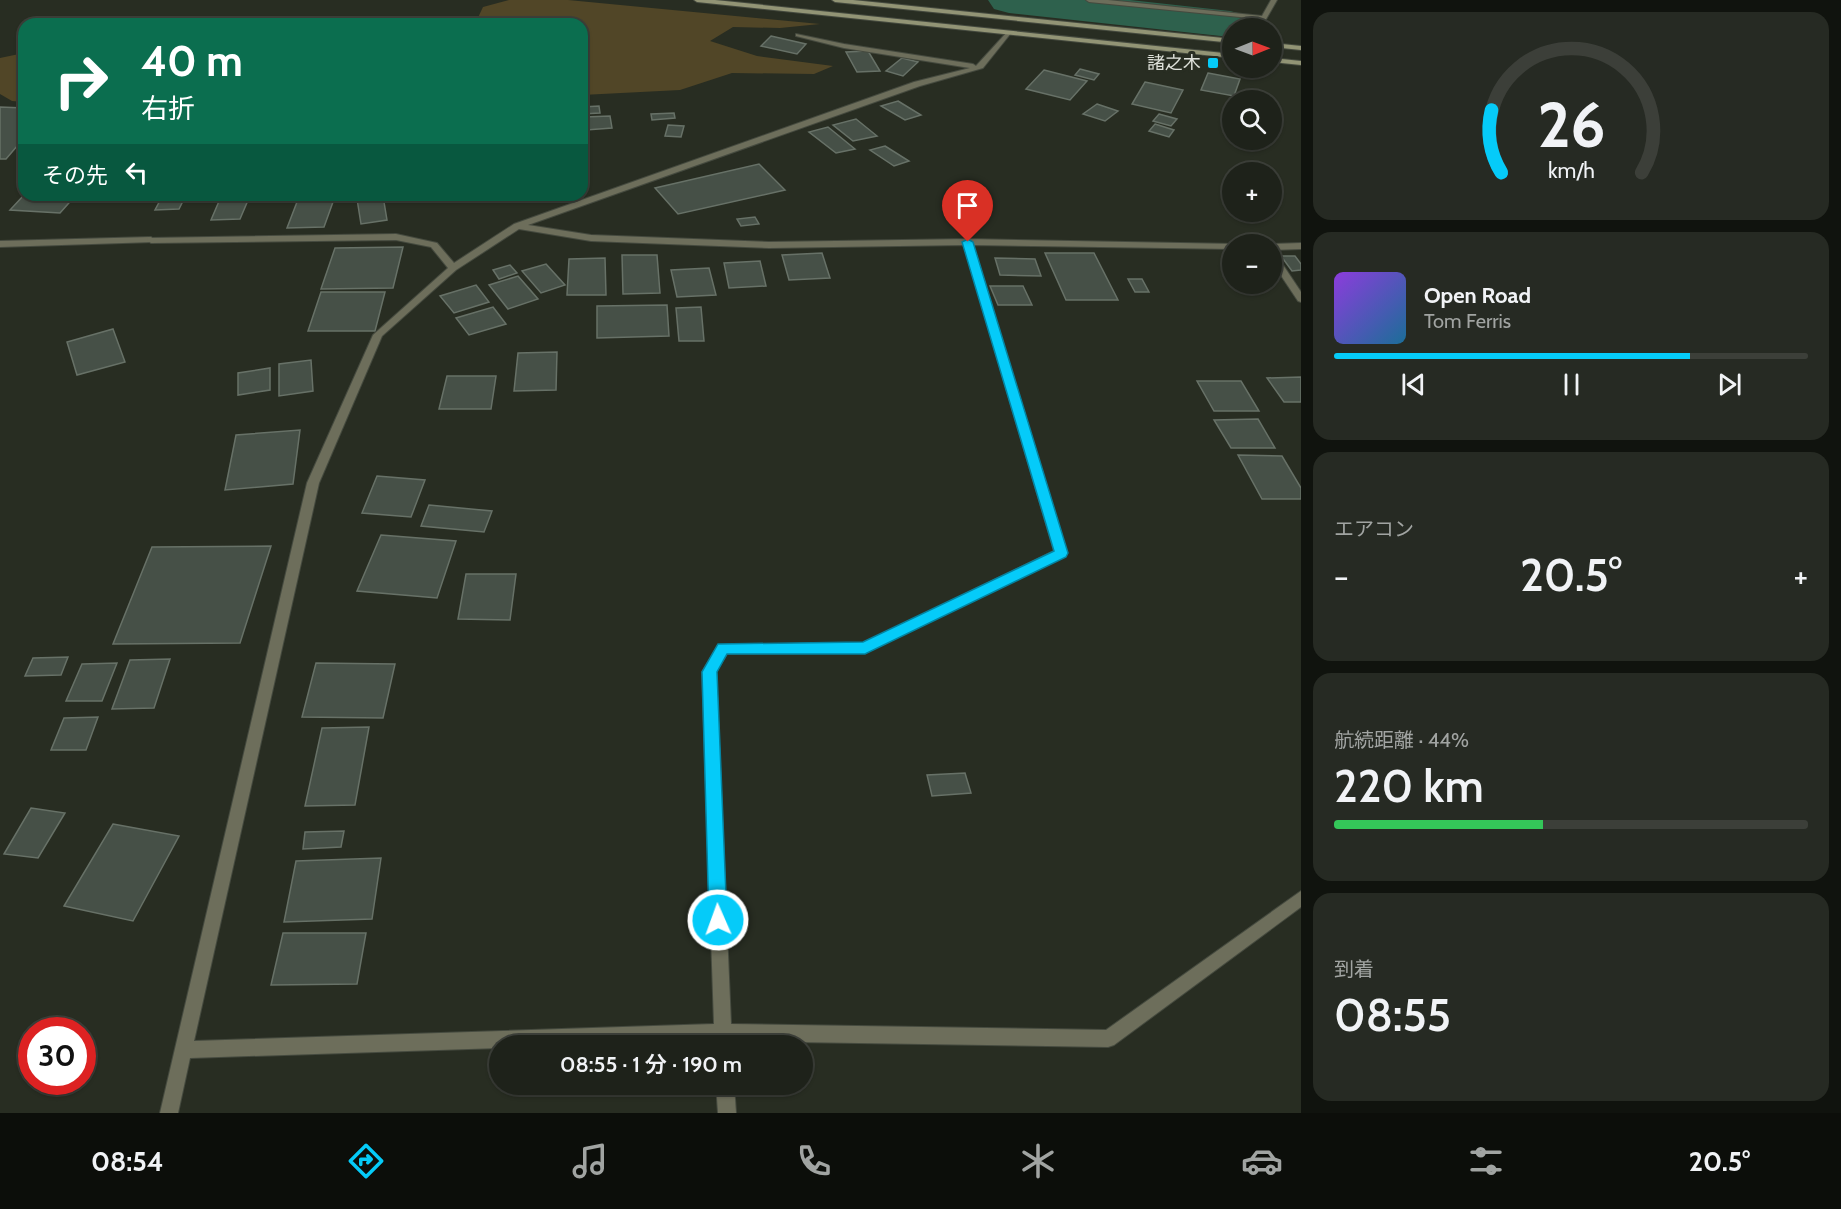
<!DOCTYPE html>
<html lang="ja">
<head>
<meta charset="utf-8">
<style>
	body { margin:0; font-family:Cabin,"Noto Sans JP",sans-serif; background:#262a23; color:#f1f3f6; height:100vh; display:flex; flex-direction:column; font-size:22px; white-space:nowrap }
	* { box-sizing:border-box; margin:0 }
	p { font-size:20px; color:#a1a4a2 }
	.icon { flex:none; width:33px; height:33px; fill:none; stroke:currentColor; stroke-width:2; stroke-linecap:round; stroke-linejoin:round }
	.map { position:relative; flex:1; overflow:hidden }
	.details { display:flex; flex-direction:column; gap:12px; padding:12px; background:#10130e; width:540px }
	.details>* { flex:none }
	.guide { position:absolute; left:18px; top:18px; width:570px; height:183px; border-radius:18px; box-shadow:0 2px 4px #0004,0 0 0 2px #3c3f39; background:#0b6e4f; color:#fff; overflow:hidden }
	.needle { width:39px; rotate:89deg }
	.buttons { position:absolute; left:1222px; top:18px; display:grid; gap:12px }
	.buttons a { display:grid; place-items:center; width:60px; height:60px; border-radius:50%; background:#1e221a; box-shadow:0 2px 4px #0004,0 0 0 2px #3c3f39; font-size:30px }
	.speed { position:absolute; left:18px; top:1017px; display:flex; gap:12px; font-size:30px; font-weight:700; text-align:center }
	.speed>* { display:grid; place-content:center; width:78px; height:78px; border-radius:50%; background:#1e221a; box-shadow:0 2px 4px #0004,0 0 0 2px #3c3f39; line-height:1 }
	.speed .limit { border:9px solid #d22; background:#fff; color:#111 }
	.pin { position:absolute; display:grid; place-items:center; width:51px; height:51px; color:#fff; margin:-62px -26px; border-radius:50% 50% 50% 0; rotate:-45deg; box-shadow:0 0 6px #0007 }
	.pin .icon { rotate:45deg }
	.me { position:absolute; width:66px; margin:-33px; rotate:358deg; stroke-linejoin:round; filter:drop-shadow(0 0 4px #0008) }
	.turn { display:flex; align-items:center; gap:21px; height:126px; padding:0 24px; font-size:27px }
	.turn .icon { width:78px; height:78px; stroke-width:2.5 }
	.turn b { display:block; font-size:42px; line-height:51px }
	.then { display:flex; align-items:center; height:57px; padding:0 24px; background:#0003; gap:12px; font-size:22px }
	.big { font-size:45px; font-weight:600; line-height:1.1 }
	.details .tile { flex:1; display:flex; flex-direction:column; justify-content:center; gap:9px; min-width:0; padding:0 21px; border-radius:18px; background:#262a23 }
	.details .dial { align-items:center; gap:0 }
	.dial svg { height:156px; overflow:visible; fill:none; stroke:#3c3f39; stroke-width:7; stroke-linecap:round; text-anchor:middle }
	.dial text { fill:#f1f3f6; stroke:none }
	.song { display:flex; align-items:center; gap:18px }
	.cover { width:72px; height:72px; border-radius:9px; background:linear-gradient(135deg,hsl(270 70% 55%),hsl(200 70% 35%)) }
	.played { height:6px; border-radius:3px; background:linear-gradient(90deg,#05cbf9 75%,#3c3f39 75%) }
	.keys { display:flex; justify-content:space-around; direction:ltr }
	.heat { display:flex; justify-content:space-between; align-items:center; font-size:33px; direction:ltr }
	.charge { height:9px; border-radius:4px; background:linear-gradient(90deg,#34c759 44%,#3c3f39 0) }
	.trip { position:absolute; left:489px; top:1035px; width:324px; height:60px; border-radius:30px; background:#1e221a; box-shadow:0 2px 4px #0004,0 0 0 2px #3c3f39; font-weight:600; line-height:60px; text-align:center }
	.tabs { display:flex; height:96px; justify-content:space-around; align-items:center; background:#0c0e0a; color:#a1a4a2 }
	.tabs .icon { width:42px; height:42px }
	.tabs .active { color:#05cbf9 }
	.tabs b { font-size:27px; color:#f1f3f6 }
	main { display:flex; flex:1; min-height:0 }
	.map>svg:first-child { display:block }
</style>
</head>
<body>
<main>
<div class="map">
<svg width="1301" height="1113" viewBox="0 0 1301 1113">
	<rect width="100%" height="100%" fill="#282d22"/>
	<!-- green -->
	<g fill="#514627">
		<polygon points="509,0 568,0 820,24 780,28 733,27 710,41 757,56 833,66 814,74 732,73 680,90 582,95 582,24 475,24 483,7"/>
		<polygon points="24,53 24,102 12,101 0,94 0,58"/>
	</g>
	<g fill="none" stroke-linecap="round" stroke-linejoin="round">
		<!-- river -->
		<polygon fill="#2e614d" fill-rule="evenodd" points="988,0 1130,0 1230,11 1246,15 1252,24 1249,28 1233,28 1233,37 1230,37 1009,13 994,9"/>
	</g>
	<!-- building -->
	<g fill="#465047" stroke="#677167" stroke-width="1.5">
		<polygon points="771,36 806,44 797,54 761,46"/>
		<polygon points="868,51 880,71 857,72 846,52"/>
		<polygon points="902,58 918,62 903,76 886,71"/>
		<polygon points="1080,69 1099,74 1094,80 1075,75"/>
		<polygon points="1044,70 1087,81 1070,100 1026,89"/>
		<polygon points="1208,73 1240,79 1234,96 1201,90"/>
		<polygon points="1145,82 1183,90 1171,113 1132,104"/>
		<polygon points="898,101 921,115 905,120 881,106"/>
		<polygon points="1097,104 1118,111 1105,121 1083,114"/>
		<polygon points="599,106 600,113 582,114 582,107"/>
		<polygon points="0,107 24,108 24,138 6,159 0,159"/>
		<polygon points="674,113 675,118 652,120 651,114"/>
		<polygon points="1159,114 1177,119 1171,126 1153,121"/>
		<polygon points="610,116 612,128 586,130 584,117"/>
		<polygon points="856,119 877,136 853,141 833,125"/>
		<polygon points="1155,124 1174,130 1169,137 1149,131"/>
		<polygon points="668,125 684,126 681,137 665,136"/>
		<polygon points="828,127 855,149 836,153 809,132"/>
		<polygon points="885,146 909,161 894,166 870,150"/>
		<polygon points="759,164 785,190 678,214 655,188"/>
		<polygon points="24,195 76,195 60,213 10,210"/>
		<polygon points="163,195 186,195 179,209 155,210"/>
		<polygon points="383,196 387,220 361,224 357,199"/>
		<polygon points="249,198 240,219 211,220 220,199"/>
		<polygon points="297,202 333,202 324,227 287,228"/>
		<polygon points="755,217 759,224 741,226 737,219"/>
		<polygon points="403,247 393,288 321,289 335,248"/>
		<polygon points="822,253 830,278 789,280 782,255"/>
		<polygon points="1045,253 1094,253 1118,300 1066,300"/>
		<polygon points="622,255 657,255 660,293 623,294"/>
		<polygon points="1281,256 1295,256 1301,264 1301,270 1292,271"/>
		<polygon points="605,258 606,295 567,295 569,259"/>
		<polygon points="995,258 1035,259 1041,276 1000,275"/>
		<polygon points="760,261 766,286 729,288 724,263"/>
		<polygon points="546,264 565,285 541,293 522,271"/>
		<polygon points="510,265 517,273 499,279 493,270"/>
		<polygon points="709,268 716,295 677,297 671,270"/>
		<polygon points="518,276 538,299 508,309 489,285"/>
		<polygon points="1128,279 1142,279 1149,292 1135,292"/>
		<polygon points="476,285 489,302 454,313 440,296"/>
		<polygon points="990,286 1023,286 1032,305 998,305"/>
		<polygon points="321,292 385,292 375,331 308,331"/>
		<polygon points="667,305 669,336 597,338 597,306"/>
		<polygon points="493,307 506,324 469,335 456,318"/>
		<polygon points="701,307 704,341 679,341 676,308"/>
		<polygon points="113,329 125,362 77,375 67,342"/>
		<polygon points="557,352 556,390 514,391 518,353"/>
		<polygon points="311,360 313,391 279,396 279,364"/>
		<polygon points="270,368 270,390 238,395 238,373"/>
		<polygon points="447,376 496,376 491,409 439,409"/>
		<polygon points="1301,377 1301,402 1284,402 1267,378"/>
		<polygon points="1197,381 1241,381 1259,411 1214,411"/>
		<polygon points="1258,419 1275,448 1231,448 1214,420"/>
		<polygon points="300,430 293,484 225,490 236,435"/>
		<polygon points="1238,455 1282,456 1301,488 1301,499 1262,499"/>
		<polygon points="377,476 425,480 411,517 362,513"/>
		<polygon points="429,505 492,511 484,532 421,526"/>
		<polygon points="381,535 456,541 437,598 357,591"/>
		<polygon points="271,546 240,643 113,644 152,547"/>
		<polygon points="466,574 516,574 510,620 458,619"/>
		<polygon points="68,657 61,675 25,676 33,658"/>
		<polygon points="170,659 154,708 112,709 130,660"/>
		<polygon points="117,663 102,701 66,701 82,664"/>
		<polygon points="316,663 395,664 383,718 302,717"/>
		<polygon points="98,717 86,750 51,750 64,718"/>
		<polygon points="369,727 355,805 305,806 322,728"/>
		<polygon points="965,773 971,793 932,796 927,775"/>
		<polygon points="31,808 65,813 38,858 4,854"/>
		<polygon points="113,824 179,836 133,921 64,906"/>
		<polygon points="344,831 341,847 303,849 305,832"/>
		<polygon points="381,858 372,919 284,922 296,861"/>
		<polygon points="283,933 366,933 357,984 271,985"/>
	</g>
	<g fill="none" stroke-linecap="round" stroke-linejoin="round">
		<!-- lane casing -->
		<g stroke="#454a3f" stroke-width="2">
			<polygon id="lane" points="151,237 155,240 154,242 0,247 0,241"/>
		</g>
		<!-- street casing -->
		<g stroke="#454a3f" stroke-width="2">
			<g id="street">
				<polygon points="1086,0 1108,0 1262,16 1271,0 1277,0 1261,28 1255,28 1260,19 1089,2"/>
				<path d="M1008 31 1011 33 983 68 920 86 528 225 591 235 769 242 968 239 1236 244H1233V249L973 245 1067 553 1065 556 865 653 727 654 716 672 731 1024 1106 1030 1301 891V907L1114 1045 1108 1047 731 1041V1046H714V1041L571 1046H500V1048L190 1058 178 1113H160L307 483 373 335 448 268 431 247 396 240 151 243 147 240 148 238 396 234 437 243 454 263 514 224 914 82 970 68 844 48 796 36V34L844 44 973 64 976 66ZM519 229 591 241 769 248 964 245 1054 551 864 643 718 645 702 672 714 1024 194 1041 319 483 382 336 456 270Z"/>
				<polygon points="1301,243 1301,249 1272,250 1272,244"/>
				<polygon points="1272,252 1275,253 1301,292 1301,302 1298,301 1272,262"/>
				<polygon points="716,1084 734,1084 736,1113 718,1113"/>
			</g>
		</g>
		<!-- secondary casing -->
		<g stroke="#454a3f" stroke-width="2">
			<g id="secondary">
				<polygon points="694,0 715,0 1233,54 1233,58 697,2"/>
				<polygon points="832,0 853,0 1233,39 1233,43 835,2"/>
				<polygon points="1272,43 1301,46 1301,50 1272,47"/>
				<polygon points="1272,58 1301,61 1301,65 1272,62"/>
			</g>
		</g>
		<!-- lane -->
		<use href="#lane" fill="#6d6e5b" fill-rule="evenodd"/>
		<!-- street -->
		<use href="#street" fill="#6d6e5b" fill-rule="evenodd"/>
		<!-- secondary -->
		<use href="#secondary" fill="#929475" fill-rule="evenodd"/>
	</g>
	<!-- route -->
	<polygon fill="#05cbf9" stroke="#0384a2" stroke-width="1.5" points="968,239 973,242 1068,553 1066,557 865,654 727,654 717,672 727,920 724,926 718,928 712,926 709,920 702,672 718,644 863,642 1054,551 962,242"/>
	<!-- markers -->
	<rect fill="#05cbf9" stroke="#282d22" stroke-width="2" x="1207" y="57" width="12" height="12" rx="3"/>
	<g text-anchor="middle" stroke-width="6" stroke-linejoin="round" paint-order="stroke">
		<!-- far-poi labels -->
		<g font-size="18" fill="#dee1da" stroke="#282d22" text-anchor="end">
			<text x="1201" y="69">諸之木</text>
		</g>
	</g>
</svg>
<div class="buttons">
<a><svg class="needle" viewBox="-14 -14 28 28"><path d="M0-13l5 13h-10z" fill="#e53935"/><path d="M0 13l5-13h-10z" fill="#a1a4a2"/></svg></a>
<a><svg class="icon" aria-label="search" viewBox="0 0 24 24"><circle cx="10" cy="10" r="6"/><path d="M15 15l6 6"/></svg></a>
<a>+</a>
<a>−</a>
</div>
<div class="speed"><div class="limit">30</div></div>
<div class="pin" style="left:968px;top:242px;background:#d93025"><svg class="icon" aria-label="arrive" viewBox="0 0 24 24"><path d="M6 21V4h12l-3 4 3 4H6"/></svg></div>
<svg class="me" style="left:718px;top:920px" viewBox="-20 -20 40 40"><circle r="17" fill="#05cbf9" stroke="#fff" stroke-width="3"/><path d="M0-11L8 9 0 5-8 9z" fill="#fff"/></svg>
<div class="trip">08:55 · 1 分 · 190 m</div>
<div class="guide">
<div class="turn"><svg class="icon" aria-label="right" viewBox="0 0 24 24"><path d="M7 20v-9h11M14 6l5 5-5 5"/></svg><div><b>40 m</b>右折</div></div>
<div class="then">その先<svg class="icon" aria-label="left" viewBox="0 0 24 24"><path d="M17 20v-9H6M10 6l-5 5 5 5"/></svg></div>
</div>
</div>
<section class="details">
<div class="tile dial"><svg viewBox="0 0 100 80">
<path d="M14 69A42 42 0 1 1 86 69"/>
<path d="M14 69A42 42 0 0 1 9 37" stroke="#05cbf9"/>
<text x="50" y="56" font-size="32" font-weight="700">26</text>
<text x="50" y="72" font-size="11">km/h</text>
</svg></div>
<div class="tile">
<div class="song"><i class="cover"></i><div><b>Open Road</b><p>Tom Ferris</p></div></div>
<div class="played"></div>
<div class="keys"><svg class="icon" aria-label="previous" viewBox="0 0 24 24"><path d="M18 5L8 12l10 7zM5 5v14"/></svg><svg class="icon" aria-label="pause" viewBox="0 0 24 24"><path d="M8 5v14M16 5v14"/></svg><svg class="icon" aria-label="next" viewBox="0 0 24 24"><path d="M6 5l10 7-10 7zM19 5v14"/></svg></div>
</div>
<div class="tile"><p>エアコン</p>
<div class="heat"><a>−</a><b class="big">20.5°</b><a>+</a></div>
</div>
<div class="tile"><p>航続距離 · 44%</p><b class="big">220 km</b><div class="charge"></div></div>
<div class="tile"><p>到着</p><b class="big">08:55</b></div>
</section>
</main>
<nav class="tabs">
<b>08:54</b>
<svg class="icon active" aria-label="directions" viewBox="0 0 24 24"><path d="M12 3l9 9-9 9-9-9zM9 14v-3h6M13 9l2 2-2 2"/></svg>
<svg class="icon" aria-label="music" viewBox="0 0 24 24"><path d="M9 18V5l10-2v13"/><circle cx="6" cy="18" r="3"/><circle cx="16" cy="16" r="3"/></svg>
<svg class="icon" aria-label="phone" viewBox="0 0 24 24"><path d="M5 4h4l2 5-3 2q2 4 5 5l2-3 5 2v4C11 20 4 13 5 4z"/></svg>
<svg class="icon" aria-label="climate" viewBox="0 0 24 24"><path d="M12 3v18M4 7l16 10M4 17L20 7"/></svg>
<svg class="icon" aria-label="car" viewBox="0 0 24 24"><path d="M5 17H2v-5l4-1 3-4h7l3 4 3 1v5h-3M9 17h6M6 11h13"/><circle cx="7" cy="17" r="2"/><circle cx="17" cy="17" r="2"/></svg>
<svg class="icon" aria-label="filters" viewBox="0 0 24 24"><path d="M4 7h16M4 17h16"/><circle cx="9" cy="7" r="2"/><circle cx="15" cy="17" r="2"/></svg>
<b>20.5°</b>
</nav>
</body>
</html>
